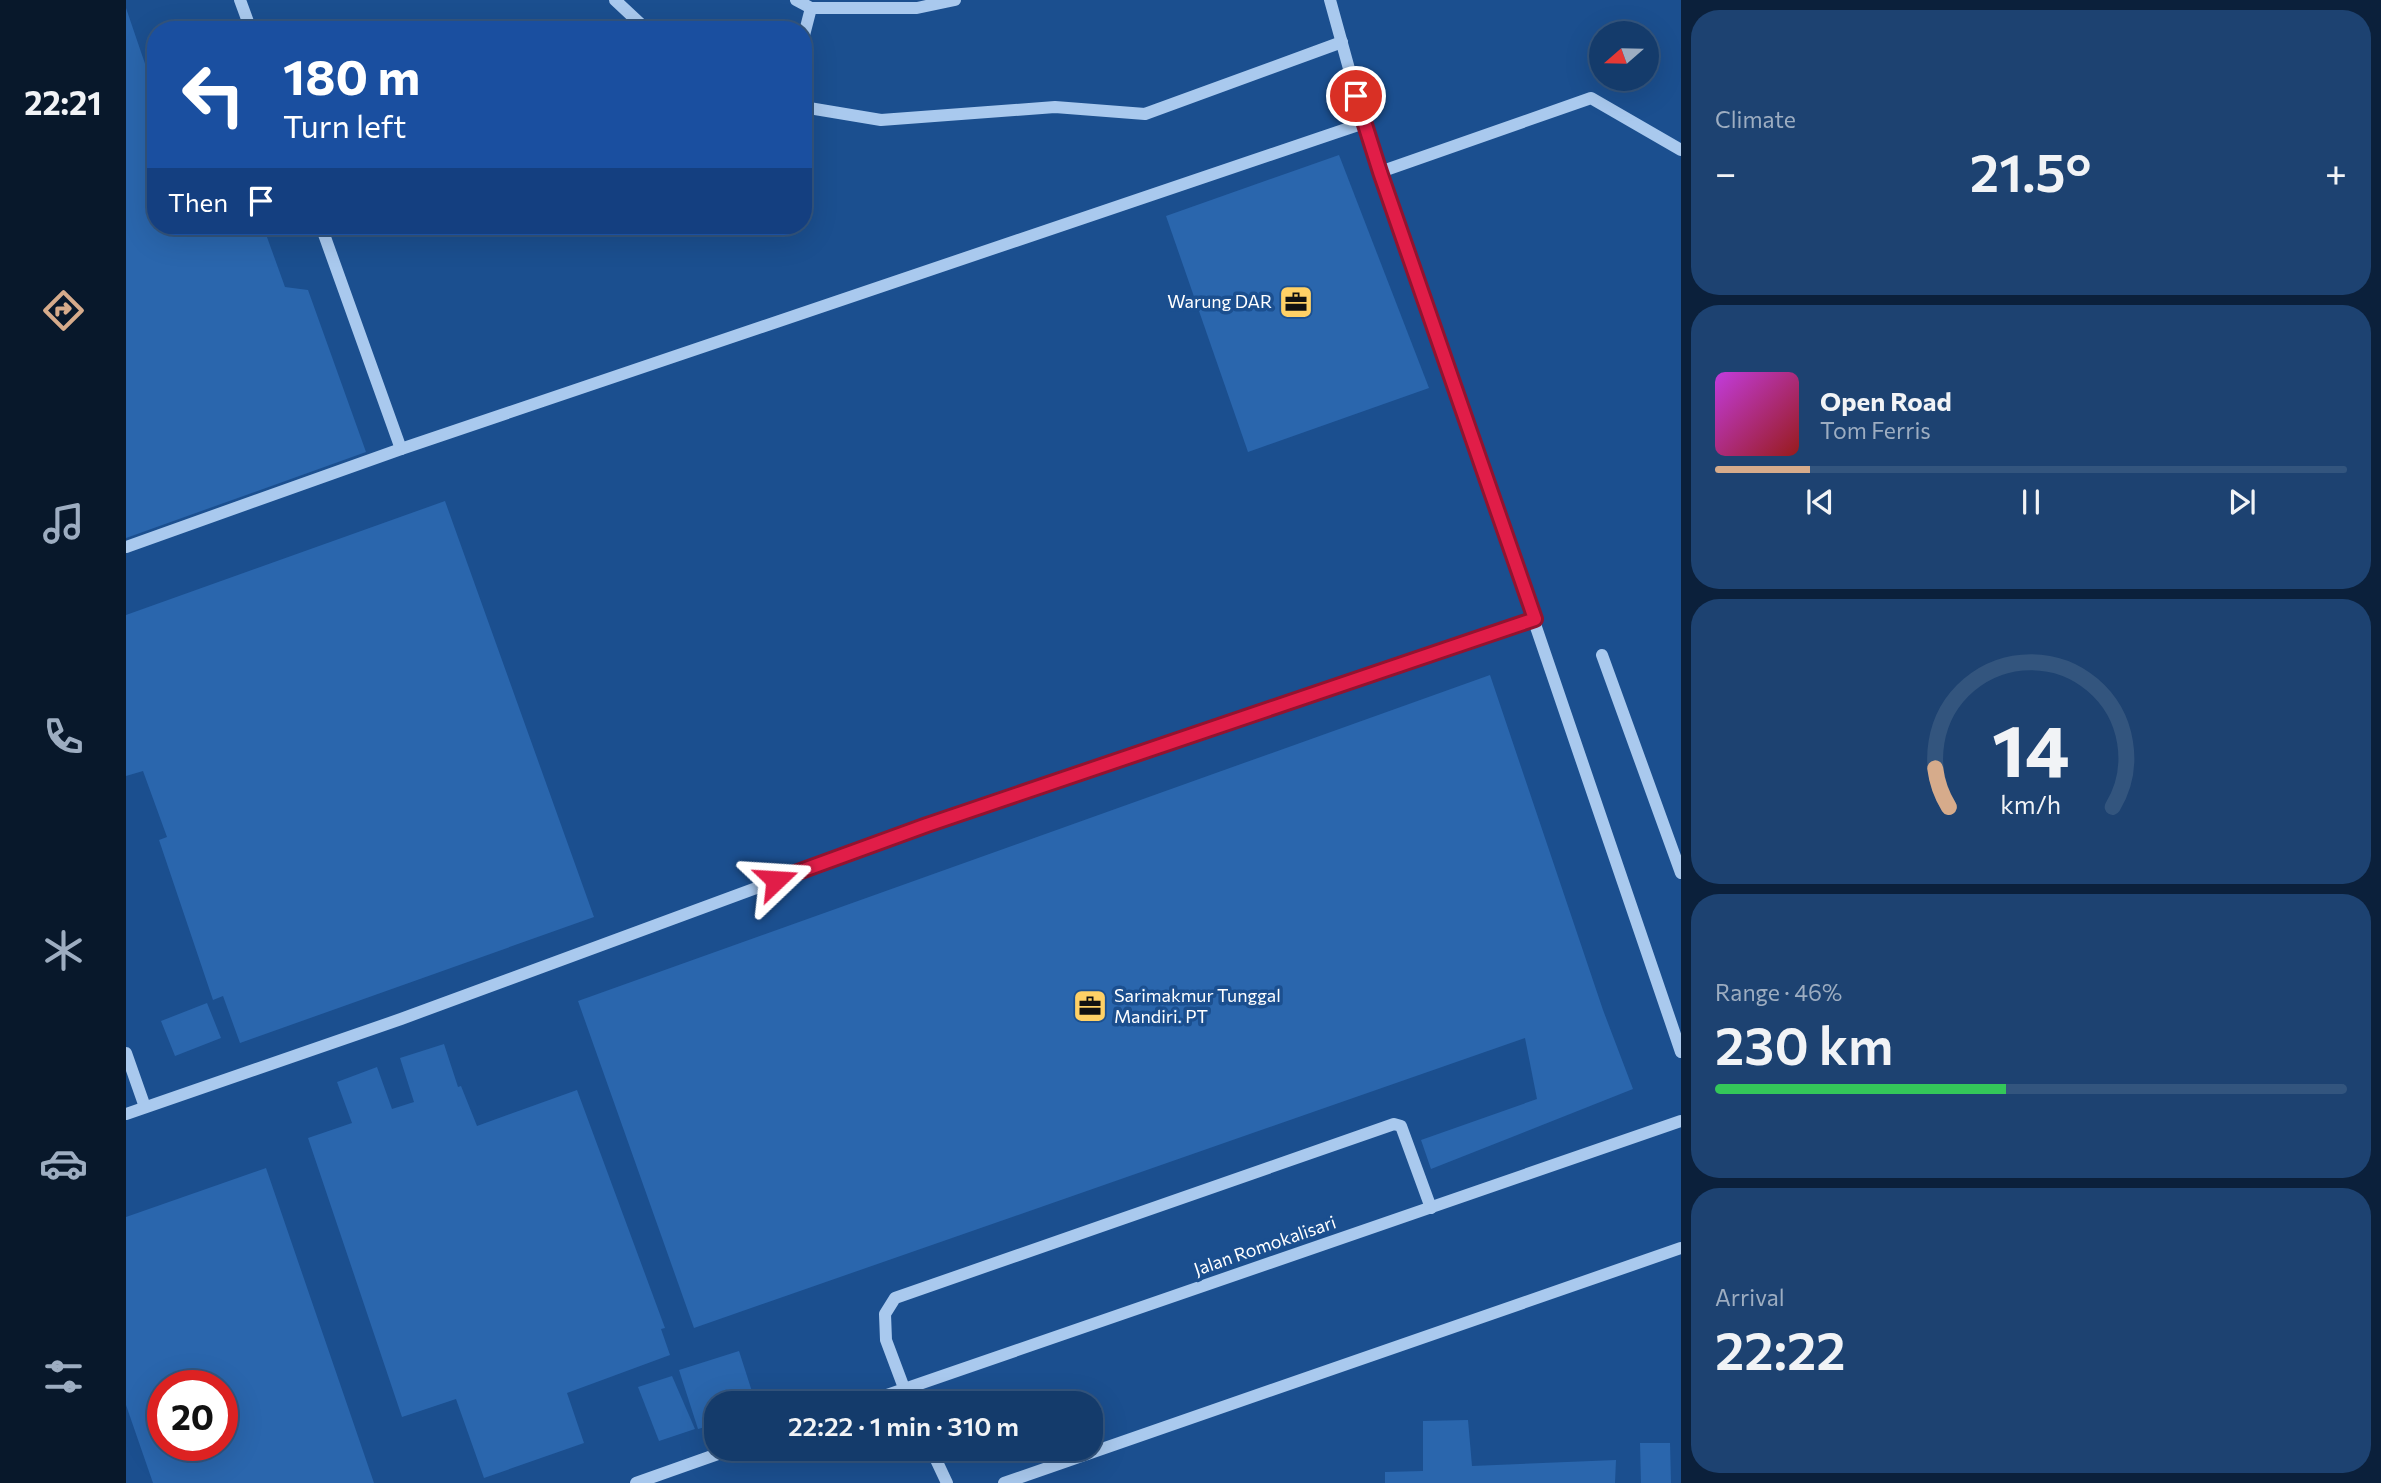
<!DOCTYPE html>
<html lang="en">
<head>
<meta charset="utf-8">
<style>
	body { margin:0; font-family:Commissioner,sans-serif; background:#1d4271; color:#f1f3f6; height:100vh; display:flex; flex-direction:column; font-size:26px; white-space:nowrap }
	* { box-sizing:border-box; margin:0 }
	p { font-size:23px; color:#9dadc1 }
	.icon { flex:none; width:38px; height:38px; fill:none; stroke:currentColor; stroke-width:2; stroke-linecap:round; stroke-linejoin:round }
	.map { position:relative; flex:1; overflow:hidden }
	.side { display:flex; flex-direction:column; gap:10px; padding:10px; background:#0b203b; width:700px }
	.side>* { flex:none }
	.top-card { position:absolute; left:21px; top:21px; width:665px; height:214px; border-radius:28px; box-shadow:0 7px 28px #0002,0 0 0 2px #33557e; background:#1a4fa0; color:#fff; overflow:hidden }
	.needle { width:46px; rotate:250deg }
	.fabs { position:absolute; left:1463px; top:21px; display:grid; gap:14px }
	.fabs a { display:grid; place-items:center; width:70px; height:70px; border-radius:50%; background:#143b6b; box-shadow:0 7px 28px #0002,0 0 0 2px #33557e; font-size:35px }
	.speed { position:absolute; left:21px; top:1370px; display:flex; gap:14px; font-size:35px; font-weight:700; text-align:center }
	.speed>* { display:grid; place-content:center; width:91px; height:91px; border-radius:50%; background:#143b6b; box-shadow:0 7px 28px #0002,0 0 0 2px #33557e; line-height:1 }
	.speed .limit { border:10px solid #d22; background:#fff; color:#111 }
	.pin { position:absolute; display:grid; place-items:center; width:60px; height:60px; color:#fff; margin:-30px; border:4px solid #fff; border-radius:50%; box-shadow:0 2px 7px #0007 }
	.me { position:absolute; width:77px; margin:-38px; rotate:70deg; stroke-linejoin:round; filter:drop-shadow(0 0 5px #0008) }
	.turn { display:flex; align-items:center; gap:24px; height:147px; padding:0 21px; font-size:32px }
	.turn .icon { width:91px; height:91px; stroke-width:2.5 }
	.turn b { display:block; font-size:49px; line-height:60px }
	.then { display:flex; align-items:center; height:66px; padding:0 21px; background:#0003; gap:14px; font-size:26px }
	.big { font-size:52px; font-weight:600; line-height:1.1 }
	.side .tile { flex:1; display:flex; flex-direction:column; justify-content:center; gap:10px; min-width:0; padding:0 24px; border-radius:28px; background:#1d4271 }
	.side .dial { align-items:center; gap:0 }
	.dial svg { height:182px; overflow:visible; fill:none; stroke:#33557e; stroke-width:7; stroke-linecap:round; text-anchor:middle }
	.dial text { fill:#f1f3f6; stroke:none }
	.song { display:flex; align-items:center; gap:21px }
	.cover { width:84px; height:84px; border-radius:10px; background:linear-gradient(135deg,hsl(290 70% 55%),hsl(0 70% 35%)) }
	.played { height:7px; border-radius:4px; background:linear-gradient(90deg,#d6ab8b 15%,#33557e 15%) }
	.keys { display:flex; justify-content:space-around; direction:ltr }
	.heat { display:flex; justify-content:space-between; align-items:center; font-size:38px; direction:ltr }
	.charge { height:10px; border-radius:5px; background:linear-gradient(90deg,#34c759 46%,#33557e 0) }
	.trip { position:absolute; left:578px; top:1391px; width:399px; height:70px; border-radius:28px; background:#143b6b; box-shadow:0 7px 28px #0002,0 0 0 2px #33557e; font-weight:600; line-height:70px; text-align:center }
	main { display:flex; flex:1; min-height:0 }
	.dock { display:flex; flex-direction:column; width:126px; justify-content:space-around; align-items:center; background:#08182b; color:#9dadc1 }
	.dock .icon { width:49px; height:49px }
	.dock .selected { color:#d6ab8b }
	.dock b { font-size:32px; color:#f1f3f6 }
	.map>svg:first-child { display:block }
</style>
</head>
<body>
<main>
<nav class="dock">
<b>22:21</b>
<svg class="icon selected" aria-label="directions" viewBox="0 0 24 24"><path d="M12 3l9 9-9 9-9-9zM9 14v-3h6M13 9l2 2-2 2"/></svg>
<svg class="icon" aria-label="music" viewBox="0 0 24 24"><path d="M9 18V5l10-2v13"/><circle cx="6" cy="18" r="3"/><circle cx="16" cy="16" r="3"/></svg>
<svg class="icon" aria-label="phone" viewBox="0 0 24 24"><path d="M5 4h4l2 5-3 2q2 4 5 5l2-3 5 2v4C11 20 4 13 5 4z"/></svg>
<svg class="icon" aria-label="climate" viewBox="0 0 24 24"><path d="M12 3v18M4 7l16 10M4 17L20 7"/></svg>
<svg class="icon" aria-label="car" viewBox="0 0 24 24"><path d="M5 17H2v-5l4-1 3-4h7l3 4 3 1v5h-3M9 17h6M6 11h13"/><circle cx="7" cy="17" r="2"/><circle cx="17" cy="17" r="2"/></svg>
<svg class="icon" aria-label="filters" viewBox="0 0 24 24"><path d="M4 7h16M4 17h16"/><circle cx="9" cy="7" r="2"/><circle cx="15" cy="17" r="2"/></svg>
</nav>
<div class="map">
<svg width="1555" height="1483" viewBox="0 0 1555 1483">
	<rect width="100%" height="100%" fill="#1b4f8f"/>
	<!-- building -->
	<g fill="#2a66ad" fill-rule="evenodd">
		<polygon points="0,8 30,96 30,226 137,226 159,287 182,290 240,452 0,538"/>
		<polygon points="1213,155 1303,388 1122,452 1040,216"/>
		<polygon points="319,501 468,917 114,1043 97,996 87,1000 33,840 41,837 17,771 0,776 0,615"/>
		<polygon points="1364,675 1477,1010 1507,1089 1305,1169 1295,1140 1411,1099 1399,1038 568,1328 452,1001"/>
		<polygon points="81,1003 95,1038 49,1056 35,1021"/>
		<polygon points="318,1044 332,1087 335,1086 351,1126 451,1090 539,1328 535,1329 544,1355 441,1393 458,1443 358,1478 330,1399 276,1417 182,1138 226,1123 211,1082 251,1067 266,1109 288,1102 274,1058"/>
		<path d="M140 1168 248 1483H27L0 1405V1217ZM37 1386H96V1446H37Z"/>
		<polygon points="613,1351 630,1404 590,1404 590,1424 572,1429 553,1370"/>
		<polygon points="546,1376 569,1429 533,1441 512,1387"/>
		<polygon points="1342,1420 1346,1466 1490,1460 1489,1483 1259,1483 1259,1472 1297,1471 1297,1421"/>
		<polygon points="1514,1443 1544,1443 1545,1483 1515,1483"/>
	</g>
	<g fill="none" stroke-linecap="round" stroke-linejoin="round">
		<!-- minor -->
		<g stroke="#a9c9ee" stroke-width="12">
			<polyline points="114,0 125,30"/>
			<polyline points="489,0 521,30"/>
			<polyline points="670,0 685,8 791,8 829,0"/>
			<polyline points="1204,0 1238,123"/>
			<polyline points="677,39 685,8"/>
			<polyline points="677,107 755,120 929,107 1019,114 1216,42"/>
			<polyline points="1254,172 1465,98 1555,150"/>
			<polyline points="195,226 275,449"/>
			<polyline points="0,547 275,449 1238,123 1555,1052"/>
			<polyline points="1476,655 1555,873"/>
			<polyline points="0,1053 19,1107"/>
			<polyline points="0,1114 275,1019 801,825 1409,619"/>
			<polyline points="735,1404 1555,1121"/>
			<polyline points="784,1404 760,1340 759,1314 769,1298 1268,1124 1275,1126 1305,1208"/>
			<polyline points="805,1449 821,1483"/>
			<polyline points="510,1483 606,1449"/>
			<polyline points="878,1483 1555,1248"/>
		</g>
	</g>
	<g fill="none" stroke-linecap="round" stroke-linejoin="round">
		<!-- route casing -->
		<g stroke="#92132f" stroke-width="18">
			<polyline id="route" points="650,880 801,825 1409,619 1254,172 1230,96"/>
		</g>
		<!-- route -->
		<use href="#route" stroke="#e11d48" stroke-width="12"/>
	</g>
	<!-- icons -->
	<defs>
		<g id="office-square" transform="scale(1.75)"><rect x="-9" y="-9" width="18" height="18" rx="4" fill="#ffd166" stroke="#1b4f8f"/><path d="M-6-3h4V-5.5h4V-3h4V5H-6ZM-1-4.5V-3h2v-1.5ZM-6 0V1H6V0Z" fill="#111"/></g>
	</defs>
	<g fill-rule="evenodd">
		<use href="#office-square" x="1170" y="302"/>
		<use href="#office-square" x="964" y="1006"/>
	</g>
	<g text-anchor="middle" stroke-width="7" stroke-linejoin="round" paint-order="stroke">
		<!-- poi labels -->
		<g font-size="18" fill="#fff" stroke="#1b4f8f" text-anchor="end">
			<text x="1146" y="308">Warung DAR</text>
			<text x="988" y="1002" text-anchor="start">Sarimakmur Tunggal<tspan x="988" dy="21">Mandiri. PT</tspan></text>
		</g>
		<!-- street labels -->
		<g font-size="18" fill="#fff" stroke="#1b4f8f">
			<text transform="translate(1139 1246) rotate(-19)" y="6">Jalan Romokalisari</text>
		</g>
	</g>
</svg>
<div class="fabs">
<a><svg class="needle" viewBox="-14 -14 28 28"><path d="M0-13l5 13h-10z" fill="#e53935"/><path d="M0 13l5-13h-10z" fill="#9dadc1"/></svg></a>
</div>
<div class="speed"><div class="limit">20</div></div>
<div class="pin" style="left:1230px;top:96px;background:#d93025"><svg class="icon" aria-label="arrive" viewBox="0 0 24 24"><path d="M6 21V4h12l-3 4 3 4H6"/></svg></div>
<svg class="me" style="left:650px;top:880px" viewBox="-20 -20 40 40"><path d="M0-17L14 15 0 8-14 15z" fill="#e11d48" stroke="#fff" stroke-width="4"/></svg>
<div class="trip">22:22 · 1 min · 310 m</div>
<div class="top-card">
<div class="turn"><svg class="icon" aria-label="left" viewBox="0 0 24 24"><path d="M17 20v-9H6M10 6l-5 5 5 5"/></svg><div><b>180 m</b>Turn left</div></div>
<div class="then">Then<svg class="icon" aria-label="arrive" viewBox="0 0 24 24"><path d="M6 21V4h12l-3 4 3 4H6"/></svg></div>
</div>
</div>
<section class="side">
<div class="tile"><p>Climate</p>
<div class="heat"><a>−</a><b class="big">21.5°</b><a>+</a></div>
</div>
<div class="tile">
<div class="song"><i class="cover"></i><div><b>Open Road</b><p>Tom Ferris</p></div></div>
<div class="played"></div>
<div class="keys"><svg class="icon" aria-label="previous" viewBox="0 0 24 24"><path d="M18 5L8 12l10 7zM5 5v14"/></svg><svg class="icon" aria-label="pause" viewBox="0 0 24 24"><path d="M8 5v14M16 5v14"/></svg><svg class="icon" aria-label="next" viewBox="0 0 24 24"><path d="M6 5l10 7-10 7zM19 5v14"/></svg></div>
</div>
<div class="tile dial"><svg viewBox="0 0 100 80">
<path d="M14 69A42 42 0 1 1 86 69"/>
<path d="M14 69A42 42 0 0 1 8 52" stroke="#d6ab8b"/>
<text x="50" y="56" font-size="32" font-weight="700">14</text>
<text x="50" y="72" font-size="11">km/h</text>
</svg></div>
<div class="tile"><p>Range · 46%</p><b class="big">230 km</b><div class="charge"></div></div>
<div class="tile"><p>Arrival</p><b class="big">22:22</b></div>
</section>
</main>
</body>
</html>
